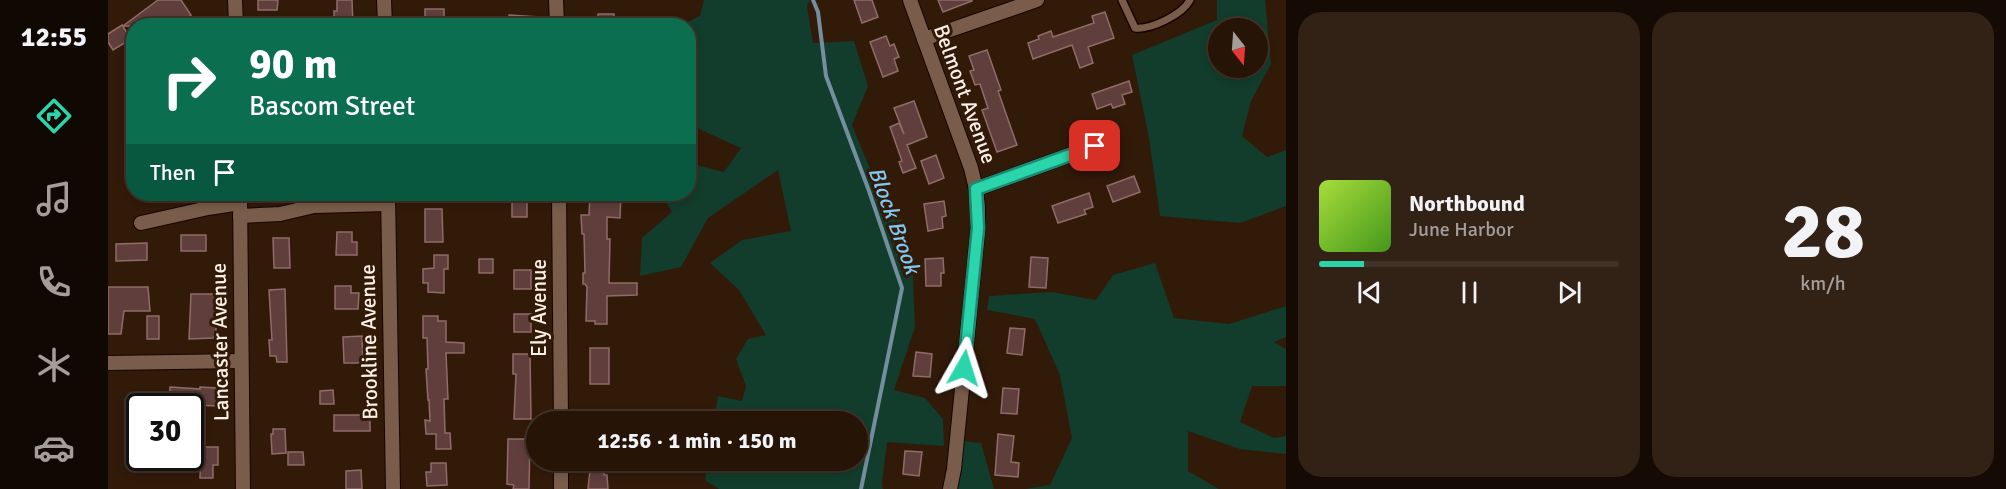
<!DOCTYPE html>
<html lang="en">
<head>
<meta charset="utf-8">
<style>
	body { margin:0; font-family:Signika,sans-serif; background:#322115; color:#f1f3f6; height:100vh; display:flex; flex-direction:column; font-size:22px; white-space:nowrap }
	* { box-sizing:border-box; margin:0 }
	p { font-size:20px; color:#a49e9b }
	.icon { flex:none; width:33px; height:33px; fill:none; stroke:currentColor; stroke-width:2; stroke-linecap:round; stroke-linejoin:round }
	.map { position:relative; flex:1; overflow:hidden }
	.drawer { display:flex; flex-direction:column; gap:12px; padding:12px; background:#150b04; width:720px }
	.drawer>* { flex:none }
	.top-card { position:absolute; left:18px; top:18px; width:570px; height:183px; border-radius:24px; box-shadow:0 3px 9px #0003,0 0 0 2px #423328; background:#0b6e4f; color:#fff; overflow:hidden }
	.needle { width:39px; rotate:163deg }
	.fabs { position:absolute; left:1100px; top:18px; display:grid; gap:12px }
	.fabs a { display:grid; place-items:center; width:60px; height:60px; border-radius:50%; background:#261407; box-shadow:0 3px 9px #0003,0 0 0 2px #423328; font-size:30px }
	.speed { position:absolute; left:18px; top:393px; display:flex; gap:12px; font-size:30px; font-weight:700; text-align:center }
	.speed>* { display:grid; place-content:center; width:78px; height:78px; border-radius:50%; background:#261407; box-shadow:0 3px 9px #0003,0 0 0 2px #423328; line-height:1 }
	.speed .limit { border:3px solid #111; border-radius:9px; background:#fff; color:#111 }
	.pin { position:absolute; display:grid; place-items:center; width:51px; height:51px; color:#fff; margin:-26px; border-radius:12px; box-shadow:0 3px 9px #0006 }
	.me { position:absolute; width:66px; margin:-33px; rotate:6deg; stroke-linejoin:round; filter:drop-shadow(0 0 4px #0008) }
	.turn { display:flex; align-items:center; gap:21px; height:126px; padding:0 24px; font-size:27px }
	.turn .icon { width:78px; height:78px; stroke-width:2.5 }
	.turn b { display:block; font-size:42px; line-height:51px }
	.then { display:flex; align-items:center; height:57px; padding:0 24px; background:#0003; gap:12px; font-size:22px }
	.drawer .card { flex:1; display:flex; flex-direction:column; justify-content:center; gap:9px; min-width:0; padding:0 21px; border-radius:24px; background:#322115 }
	.drawer .dial { align-items:center; gap:0 }
	.dial b { font-size:78px; line-height:1 }
	.song { display:flex; align-items:center; gap:18px }
	.cover { width:72px; height:72px; border-radius:9px; background:linear-gradient(135deg,hsl(80 70% 55%),hsl(100 70% 35%)) }
	.played { height:6px; border-radius:3px; background:linear-gradient(90deg,#2bd5ac 15%,#423328 15%) }
	.keys { display:flex; justify-content:space-around; direction:ltr }
	.drawer .tiles { flex:1; display:grid; gap:12px; grid-template-columns:repeat(2,1fr) }
	.trip { position:absolute; left:418px; top:411px; width:342px; height:60px; border-radius:30px; background:#261407; box-shadow:0 3px 9px #0003,0 0 0 2px #423328; font-weight:800; line-height:60px; text-align:center }
	main { display:flex; flex:1; min-height:0 }
	.menu { display:flex; flex-direction:column; width:108px; justify-content:space-around; align-items:center; background:#0f0803; color:#a49e9b }
	.menu .icon { width:42px; height:42px }
	.menu .current { color:#2bd5ac }
	.menu b { font-size:27px; color:#f1f3f6 }
	.map>svg:first-child { display:block }
</style>
</head>
<body>
<main>
<nav class="menu">
<b>12:55</b>
<svg class="icon current" aria-label="directions" viewBox="0 0 24 24"><path d="M12 3l9 9-9 9-9-9zM9 14v-3h6M13 9l2 2-2 2"/></svg>
<svg class="icon" aria-label="music" viewBox="0 0 24 24"><path d="M9 18V5l10-2v13"/><circle cx="6" cy="18" r="3"/><circle cx="16" cy="16" r="3"/></svg>
<svg class="icon" aria-label="phone" viewBox="0 0 24 24"><path d="M5 4h4l2 5-3 2q2 4 5 5l2-3 5 2v4C11 20 4 13 5 4z"/></svg>
<svg class="icon" aria-label="climate" viewBox="0 0 24 24"><path d="M12 3v18M4 7l16 10M4 17L20 7"/></svg>
<svg class="icon" aria-label="car" viewBox="0 0 24 24"><path d="M5 17H2v-5l4-1 3-4h7l3 4 3 1v5h-3M9 17h6M6 11h13"/><circle cx="7" cy="17" r="2"/><circle cx="17" cy="17" r="2"/></svg>
</nav>
<div class="map">
<svg width="1178" height="489" viewBox="0 0 1178 489">
	<rect width="100%" height="100%" fill="#321a09"/>
	<!-- green -->
	<g fill="#123c2b" fill-rule="evenodd">
		<polygon points="596,0 702,0 699,6 705,43 746,41 760,86 744,125 769,186 791,213 805,276 807,327 786,390 817,398 835,419 836,446 779,442 774,483 775,489 611,489 597,480 600,461 750,460 750,422 606,421 610,396 634,401 638,386 628,359 640,339 658,335 631,290 602,263 634,240 683,231 670,170 600,218 573,267 532,276 534,238 564,212 553,194 580,194 581,163 616,172 633,148 591,129 581,119 580,26 573,25 592,16"/>
		<path d="M1109 0H1157L1163 64 1143 101 1134 136 1159 157 1178 150V206L1132 223 1052 216 1041 138 1024 55 1109 20ZM1149 28V68H1110V28Z"/>
		<polygon points="1047,263 1066,318 1121,324 1178,306 1178,337 1166,342 1178,349 1178,386 1144,386 1132,422 1166,438 1178,436 1178,454 1132,449 1080,431 1080,471 1111,489 917,489 942,485 964,438 952,375 927,319 879,310 881,296 944,292 988,300 1005,275"/>
		<polygon points="855,441 873,443 886,489 849,489"/>
	</g>
	<g fill="none" stroke-linecap="round" stroke-linejoin="round">
		<!-- stream -->
		<polyline stroke="#738e9d" stroke-width="4" points="705,0 710,12 718,76 761,191 794,288 753,489"/>
	</g>
	<!-- building -->
	<g fill="#5f3e3c" stroke="#906c69" stroke-width="1.5">
		<polygon points="50,0 73,0 83,15 67,26 64,26 58,17 46,26 15,26"/>
		<polygon points="150,0 170,0 169,10 150,10"/>
		<polygon points="229,0 244,0 245,26 226,26 226,11 229,11"/>
		<polygon points="746,0 764,0 770,17 754,23"/>
		<polygon points="830,0 864,0 864,1 835,12"/>
		<rect x="317" y="9" width="19" height="17"/>
		<polygon points="997,12 1006,38 980,47 985,63 972,68 964,45 925,59 920,43 931,39 930,36 943,31 945,37 986,23 984,16"/>
		<rect x="490" y="14" width="16" height="12"/>
		<polygon points="401,15 431,17 431,26 401,26"/>
		<polygon points="14,25 23,39 5,50 0,42 0,34"/>
		<polygon points="778,36 782,46 786,44 791,57 786,59 790,71 775,77 762,42"/>
		<polygon points="879,50 893,90 890,91 909,145 889,152 874,110 880,108 872,84 867,85 862,71 866,70 861,56"/>
		<polygon points="1021,81 1024,92 1014,95 1017,104 1005,108 1003,104 989,109 984,94"/>
		<polygon points="806,101 819,137 799,145 808,168 795,173 791,162 794,161 782,127 791,123 796,134 786,108"/>
		<polygon points="828,155 836,178 821,184 813,161"/>
		<polygon points="1026,176 1032,192 1005,202 999,186"/>
		<polygon points="981,193 985,207 976,210 978,214 950,223 944,206"/>
		<polygon points="482,194 513,194 512,218 499,217 499,239 502,239 501,283 529,283 529,295 499,296 499,324 487,324 487,321 478,321 479,287 477,284 475,284 475,273 477,273 476,234 474,234 473,215 481,215"/>
		<rect x="404" y="196" width="15" height="21"/>
		<polygon points="836,201 838,216 834,217 835,228 820,231 816,204"/>
		<polygon points="317,209 334,209 335,242 317,242"/>
		<polygon points="229,232 244,232 244,242 249,242 249,255 228,255"/>
		<rect x="73" y="235" width="25" height="16"/>
		<polygon points="165,238 181,238 182,268 166,268"/>
		<polygon points="39,243 39,260 8,261 8,244"/>
		<polygon points="326,255 340,255 340,269 336,269 336,293 320,292 320,283 315,283 315,269 326,268"/>
		<polygon points="923,257 940,258 938,288 921,287"/>
		<polygon points="835,258 836,273 833,273 833,286 818,286 817,259"/>
		<rect x="371" y="259" width="14" height="14"/>
		<rect x="406" y="270" width="17" height="19"/>
		<polygon points="227,286 243,286 243,293 251,293 250,309 227,309"/>
		<polygon points="0,287 40,287 42,311 16,311 13,334 0,334"/>
		<polygon points="177,289 179,362 169,362 168,356 162,356 161,340 164,340 161,290"/>
		<polygon points="83,294 114,294 114,311 108,310 108,333 106,333 106,338 81,339"/>
		<rect x="406" y="314" width="17" height="18"/>
		<rect x="39" y="316" width="12" height="23"/>
		<polygon points="315,316 330,316 330,321 338,321 338,342 356,343 356,353 338,353 340,399 336,399 337,433 342,433 343,449 328,449 328,434 318,434 317,420 322,421 321,400 320,400 318,369 320,369 319,338 315,338"/>
		<polygon points="902,328 917,329 914,355 899,353"/>
		<polygon points="254,336 255,363 236,363 235,337"/>
		<rect x="482" y="348" width="19" height="36"/>
		<polygon points="808,352 824,354 822,377 805,376"/>
		<polygon points="405,354 422,354 423,419 406,419 408,374 405,374"/>
		<polygon points="62,387 92,389 92,387 110,388 109,406 61,404"/>
		<polygon points="895,388 911,389 909,414 893,413"/>
		<polygon points="225,390 226,404 212,404 212,391"/>
		<rect x="226" y="415" width="36" height="16"/>
		<polygon points="165,429 177,429 178,453 164,454 163,434 165,434"/>
		<polygon points="890,434 906,436 903,462 911,463 910,477 887,475"/>
		<polygon points="400,439 422,439 421,489 405,489 406,485 399,484"/>
		<polygon points="93,447 110,447 110,465 105,465 105,478 92,478"/>
		<polygon points="797,451 814,452 811,476 795,474"/>
		<polygon points="180,452 195,452 196,465 180,465"/>
		<polygon points="483,460 496,460 496,475 499,475 500,489 480,489"/>
		<polygon points="323,463 338,463 339,485 319,486 318,472 323,472"/>
		<polygon points="253,470 254,489 238,489 238,471"/>
	</g>
	<g fill="none" stroke-linecap="round" stroke-linejoin="round">
		<!-- lane casing -->
		<g stroke="#180400" stroke-width="10">
			<path id="lane" d="M1014 0 1027 28C1043 30 1075 14 1082 0"/>
		</g>
		<!-- street casing -->
		<g stroke="#180400" stroke-width="16">
			<g id="street">
				<polyline points="127,0 128,26"/>
				<polyline points="276,0 277,26"/>
				<polyline points="448,0 449,26"/>
				<polyline points="802,0 863,168 868,189 870,208 870,228 846,469 842,489"/>
				<polyline points="816,39 929,0"/>
				<polyline points="868,189 987,146"/>
				<polyline points="132,194 135,489"/>
				<polyline points="280,194 285,489"/>
				<polyline points="451,194 453,422"/>
				<polyline points="132,216 172,214 206,206 280,204"/>
				<polyline points="33,223 100,208 132,203"/>
				<polyline points="0,363 133,361"/>
				<polyline points="453,460 453,489"/>
			</g>
		</g>
		<!-- lane -->
		<use href="#lane" stroke="#795d4a" stroke-width="7"/>
		<!-- street -->
		<use href="#street" stroke="#795d4a" stroke-width="14"/>
	</g>
	<g fill="none" stroke-linecap="round" stroke-linejoin="round">
		<!-- route casing -->
		<g stroke="#1c8a70" stroke-width="15">
			<polyline id="route" points="856,368 870,228 868,189 987,146"/>
		</g>
		<!-- route -->
		<use href="#route" stroke="#2bd5ac" stroke-width="10"/>
	</g>
	<g text-anchor="middle" stroke-width="6" stroke-linejoin="round" paint-order="stroke">
		<!-- street labels -->
		<g font-size="21" fill="#fff1e9" stroke="#321a09">
			<text transform="translate(857 94) rotate(70)" y="7">Belmont Avenue</text>
			<text transform="translate(431 308) rotate(-90)" y="7">Ely Avenue</text>
			<text transform="translate(112 342) rotate(-91)" y="7">Lancaster Avenue</text>
			<text transform="translate(261 342) rotate(-91)" y="7">Brookline Avenue</text>
		</g>
		<!-- water labels -->
		<g font-size="22" font-style="italic" fill="#80c9f3" stroke="#321a09">
			<text transform="translate(787 220) rotate(70)" y="8">Block Brook</text>
		</g>
	</g>
</svg>
<div class="fabs">
<a><svg class="needle" viewBox="-14 -14 28 28"><path d="M0-13l5 13h-10z" fill="#e53935"/><path d="M0 13l5-13h-10z" fill="#a49e9b"/></svg></a>
</div>
<div class="speed"><div class="limit">30</div></div>
<div class="pin" style="left:987px;top:146px;background:#d93025"><svg class="icon" aria-label="arrive" viewBox="0 0 24 24"><path d="M6 21V4h12l-3 4 3 4H6"/></svg></div>
<svg class="me" style="left:856px;top:368px" viewBox="-20 -20 40 40"><path d="M0-17L14 15 0 8-14 15z" fill="#2bd5ac" stroke="#fff" stroke-width="4"/></svg>
<div class="trip">12:56 · 1 min · 150 m</div>
<div class="top-card">
<div class="turn"><svg class="icon" aria-label="right" viewBox="0 0 24 24"><path d="M7 20v-9h11M14 6l5 5-5 5"/></svg><div><b>90 m</b>Bascom Street</div></div>
<div class="then">Then<svg class="icon" aria-label="arrive" viewBox="0 0 24 24"><path d="M6 21V4h12l-3 4 3 4H6"/></svg></div>
</div>
</div>
<section class="drawer">
<div class="tiles">
<div class="card">
<div class="song"><i class="cover"></i><div><b>Northbound</b><p>June Harbor</p></div></div>
<div class="played"></div>
<div class="keys"><svg class="icon" aria-label="previous" viewBox="0 0 24 24"><path d="M18 5L8 12l10 7zM5 5v14"/></svg><svg class="icon" aria-label="pause" viewBox="0 0 24 24"><path d="M8 5v14M16 5v14"/></svg><svg class="icon" aria-label="next" viewBox="0 0 24 24"><path d="M6 5l10 7-10 7zM19 5v14"/></svg></div>
</div>
<div class="card dial"><b>28</b><p>km/h</p></div>
</div>
</section>
</main>
</body>
</html>
